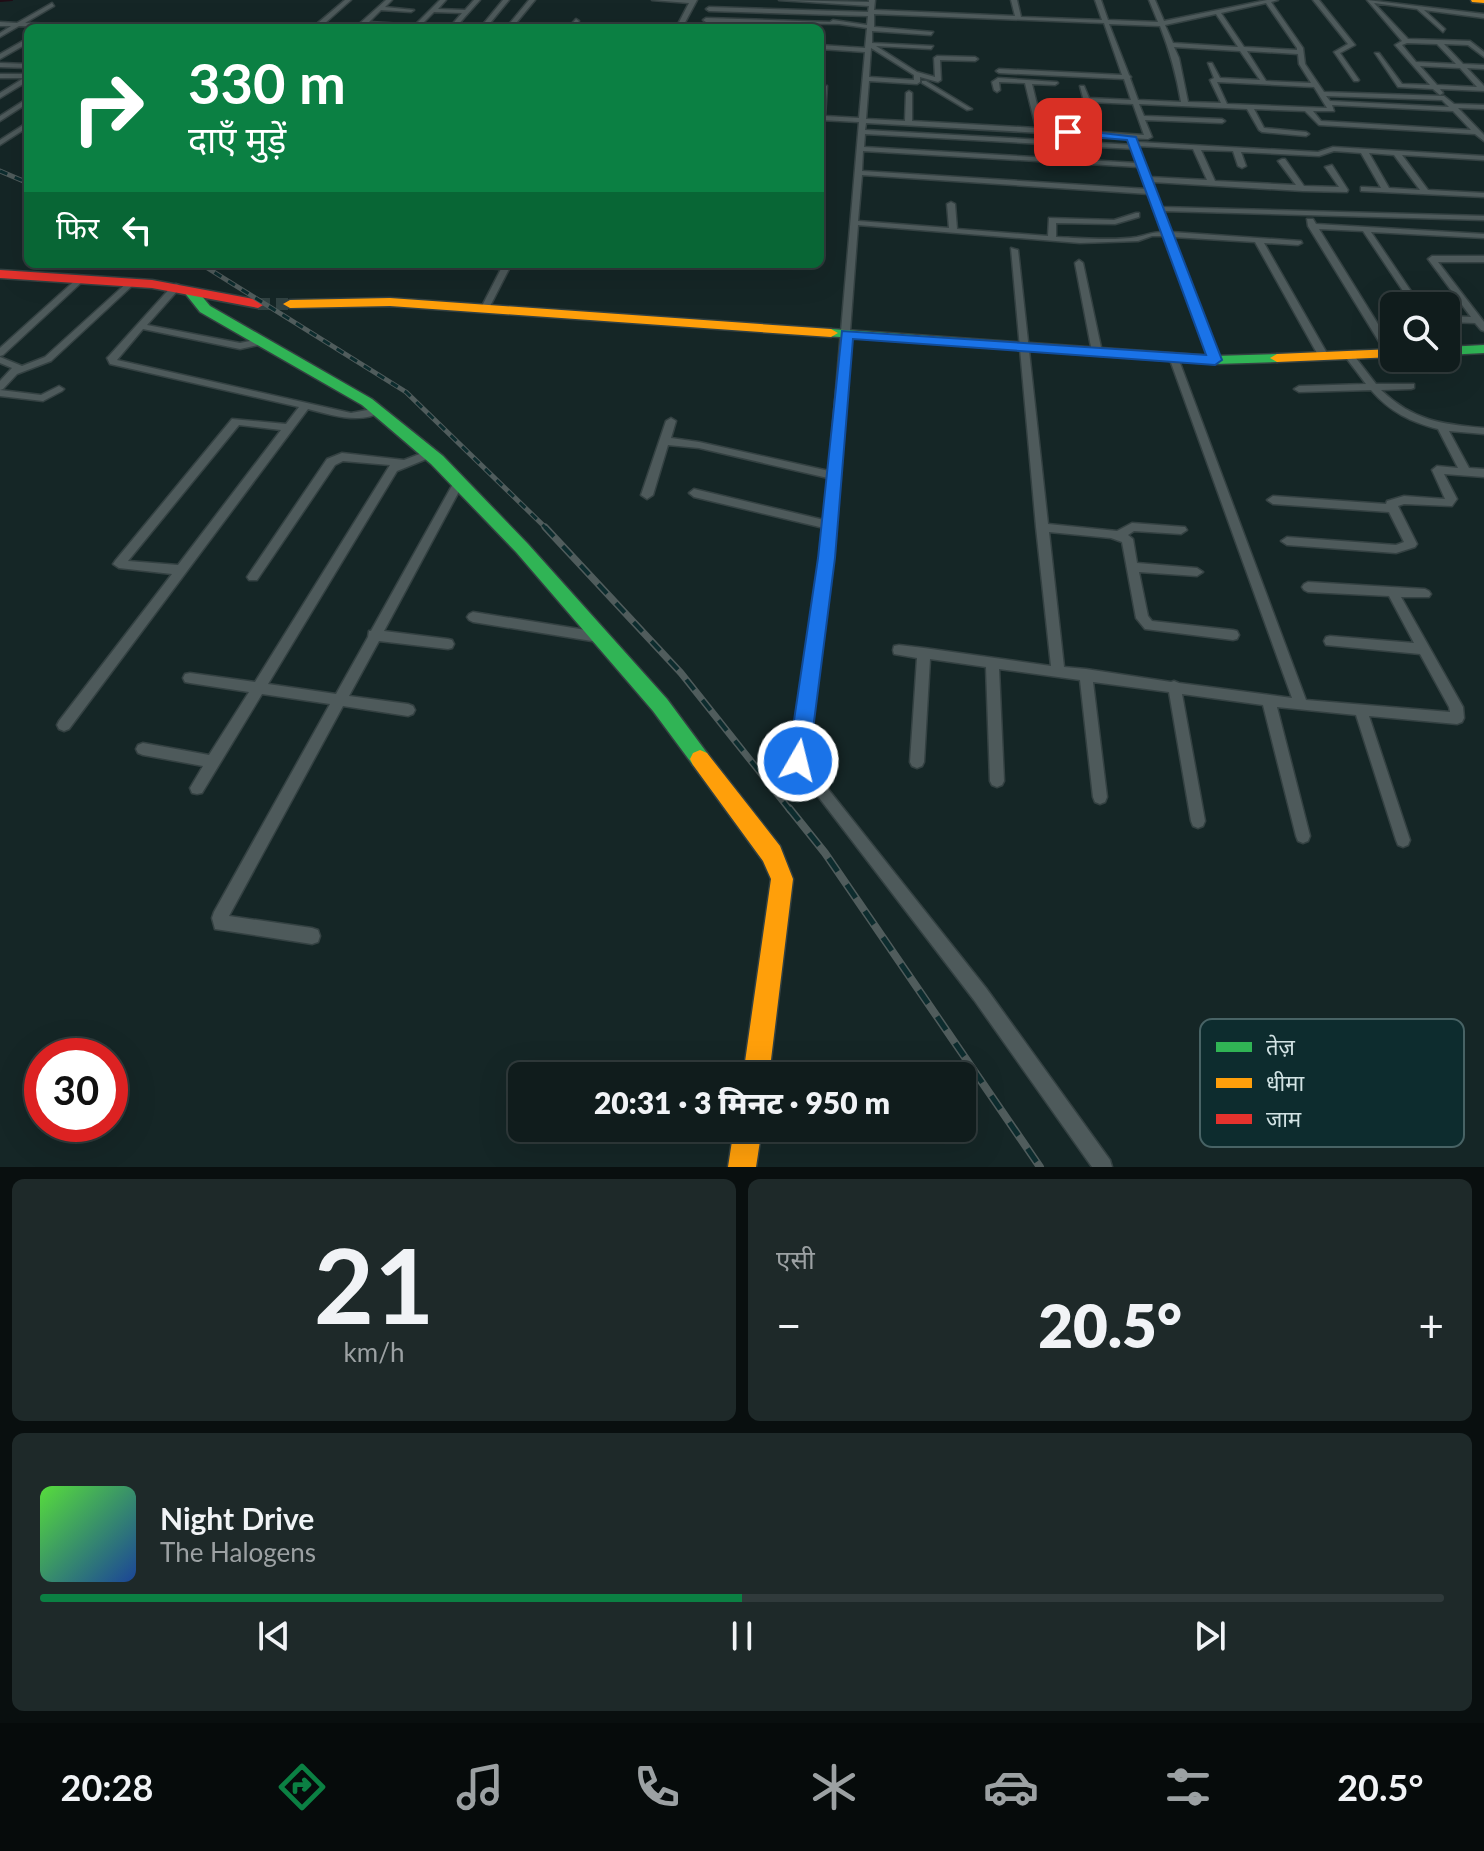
<!DOCTYPE html>
<html lang="hi">
<head>
<meta charset="utf-8">
<style>
	body { margin:0; font-family:Lato,"Noto Sans Devanagari",sans-serif; background:#1e2929; color:#f1f3f6; height:100vh; display:flex; flex-direction:column; font-size:30px; white-space:nowrap }
	* { box-sizing:border-box; margin:0 }
	p { font-size:26px; color:#9ca1a3 }
	.icon { flex:none; width:44px; height:44px; fill:none; stroke:currentColor; stroke-width:2; stroke-linecap:round; stroke-linejoin:round }
	.map { position:relative; height:1167px; overflow:hidden }
	.panel { display:flex; flex-direction:column; gap:12px; padding:12px; background:#090f0f; flex:1 }
	.panel>* { flex:none }
	.guide { position:absolute; left:24px; top:24px; width:800px; height:244px; border-radius:12px; box-shadow:0 8px 32px #0002,0 0 0 2px #303a3b; background:#0b8043; color:#fff; overflow:hidden }
	.fabs { position:absolute; left:1380px; top:292px; display:grid; gap:16px }
	.fabs a { display:grid; place-items:center; width:80px; height:80px; border-radius:12px; background:#101c1c; box-shadow:0 8px 32px #0002,0 0 0 2px #303a3b; font-size:40px }
	.speed { position:absolute; left:24px; top:1038px; display:flex; gap:16px; font-size:40px; font-weight:700; text-align:center }
	.speed>* { display:grid; place-content:center; width:104px; height:104px; border-radius:50%; background:#101c1c; box-shadow:0 8px 32px #0002,0 0 0 2px #303a3b; line-height:1 }
	.speed .limit { border:12px solid #d22; background:#fff; color:#111 }
	.pin { position:absolute; display:grid; place-items:center; width:68px; height:68px; color:#fff; margin:-34px; border-radius:16px; box-shadow:0 4px 12px #0006 }
	.me { position:absolute; width:88px; margin:-44px; rotate:8deg; stroke-linejoin:round; filter:drop-shadow(0 0 6px #0008) }
	.turn { display:flex; align-items:center; gap:28px; height:168px; padding:0 32px; font-size:36px }
	.turn .icon { width:104px; height:104px; stroke-width:2.5 }
	.turn b { display:block; font-size:56px; line-height:68px }
	.then { display:flex; align-items:center; height:76px; padding:0 32px; background:#0003; gap:16px; font-size:30px }
	.big { font-size:60px; font-weight:800; line-height:1.1 }
	.panel .tile { flex:1; display:flex; flex-direction:column; justify-content:center; gap:12px; min-width:0; padding:0 28px; border-radius:12px; background:#1e2929 }
	.panel .dial { align-items:center; gap:0 }
	.dial b { font-size:104px; line-height:1 }
	.song { display:flex; align-items:center; gap:24px }
	.cover { width:96px; height:96px; border-radius:12px; background:linear-gradient(135deg,hsl(110 70% 55%),hsl(220 70% 35%)) }
	.played { height:8px; border-radius:4px; background:linear-gradient(90deg,#0b8043 50%,#303a3b 50%) }
	.keys { display:flex; justify-content:space-around; direction:ltr }
	.heat { display:flex; justify-content:space-between; align-items:center; font-size:44px; direction:ltr }
	.panel .tiles { flex:1; display:grid; gap:12px; grid-template-columns:1fr 1fr }
	.tile:last-child { grid-column:span 2 }
	.trip { position:absolute; left:508px; top:1062px; width:468px; height:80px; border-radius:12px; background:#101c1c; box-shadow:0 8px 32px #0002,0 0 0 2px #303a3b; font-weight:800; line-height:80px; text-align:center }
	.dock { display:flex; height:128px; justify-content:space-around; align-items:center; background:#060b0b; color:#9ca1a3 }
	.dock .icon { width:56px; height:56px }
	.dock .selected { color:#0b8043 }
	.dock b { font-size:36px; color:#f1f3f6 }
	.map>svg:first-child { display:block }
</style>
</head>
<body>
<div class="map">
<svg width="1484" height="1167" viewBox="0 0 1484 1167">
	<rect width="100%" height="100%" fill="#152626"/>
	<g fill="none" stroke-linecap="round" stroke-linejoin="round">
		<!-- stream -->
		<polyline stroke="#200c15" stroke-width="2" points="0,1 12,0"/>
		<!-- secondary-tunnel -->
		<polyline stroke="#314242" stroke-width="12" stroke-dasharray="12 6" stroke-linecap="butt" points="258,304 290,304"/>
		<!-- street casing -->
		<g stroke="#344142" stroke-width="3">
			<g id="street">
				<polygon points="345,0 351,0 324,24 358,25 386,0 392,0 385,7 414,10 411,12 381,10 369,22 402,24 400,27 365,25 361,28 312,28"/>
				<polygon points="440,0 446,0 438,9 465,10 474,0 480,0 455,28 449,28 462,13 434,12 418,28 412,28"/>
				<polygon points="503,0 509,0 486,28 480,28"/>
				<polygon points="529,0 535,0 512,28 506,28"/>
				<polygon points="652,0 697,0 682,28 676,28 689,3"/>
				<path d="M779 0 869 2V0H875L874 10 1015 16 1011 0H1017L1021 17 1102 20 1095 0H1101L1108 20 1158 22 1149 0H1155L1164 21 1267 0H1278L1271 2 1303 48 1305 64 1324 92 1444 96 1454 104 1484 105V109L1458 108 1484 135V141L1475 134 1319 125 1305 111 1254 109 1264 128 1306 132 1309 134 1306 136 1262 132 1259 130 1247 109 1139 104 1144 116 1222 119 1225 121 1222 123 1145 120 1152 137 1148 139 866 123 865 130 1134 145 1137 142 1318 152 1333 147 1484 156V160L1402 155 1428 190 1484 193V197L1361 191V187H1364L1381 188 1361 153 1334 151 1319 156 1241 152 1246 166 1242 168 1238 166 1233 151 1201 150 1215 181 1296 185 1278 161 1282 159H1285L1304 186 1339 187 1325 167 1332 165 1348 190 1347 192 1303 191 1152 182 1161 207 1484 216V220L1163 211 1171 232 1301 241 1302 243 1298 245 1264 243 1328 355 1323 358 1318 355 1255 242 1173 237 1220 360 1215 363 1210 360 1164 236H1152L1138 241 1080 243 858 225 833 558 805 760 986 988 1110 1160 1112 1167H1092L974 1000 791 761 821 558 824 528 694 497 689 493 694 489 824 520 828 478 699 448 668 445 653 495 647 499 641 495 666 421 671 418 676 421 671 438 699 442 829 471 859 122 820 120 822 87 827 86 825 116 859 118 865 52 820 49V45L865 48 867 28 839 24 706 22 703 20 706 18 830 22 833 20 867 25 868 16 709 11 706 9 709 7 868 12 869 6ZM1266 3 1297 48V50L1244 47 1221 13ZM874 14 1104 23 1122 75 999 69 996 71 999 73 1124 79 1131 100 1089 98 1084 86H1080L1092 132 1043 129 1032 84 1055 85 1058 83 1057 82 998 78 992 82 994 90 997 92 1000 90 999 82 1025 83 1036 128 912 121V93L909 91 906 93 905 121 866 119 869 81 917 84 920 82V77L938 82 941 80 940 60 975 61 978 59 975 57 937 56 934 58 935 77 917 72 876 46 931 49 933 46 872 43V31L931 35 933 32 874 27ZM1216 14 1238 47 1173 43 1165 25ZM1109 24 1160 26C1170 52 1176 73 1181 102L1138 100 1130 78 1131 77 1129 75ZM1174 47 1240 51 1260 80 1220 78 1212 63H1208L1214 78 1210 80 1221 103 1188 102 1179 58ZM871 48 914 75V80L869 77ZM1247 51 1298 54 1299 64 1311 83 1266 81ZM1217 82 1314 87 1327 108 1227 104ZM1326 96 1442 100 1449 107 1330 101ZM1090 102 1133 104 1144 135 1099 132ZM1332 105 1453 111 1471 130 1321 121 1313 111H1334ZM865 134 1135 149 1138 146 1193 149 1207 180 1150 177 1143 158 1139 156 1135 158 1137 163 864 147ZM863 151 1139 167 1147 189 862 171ZM1369 153 1394 155 1420 190 1389 188ZM862 175 1149 194 1163 232C1153 232 1146 235 1137 237 1115 241 1078 238 1056 237V223L1115 224 1139 217V213H1136L1114 220 1049 218 1048 236 957 229 955 204 951 202 947 204 949 228 858 221Z"/>
				<polygon points="1313,0 1319,0 1355,45 1340,53 1359,80 1358,81 1354,81 1334,52 1348,44"/>
				<path d="M1367 0 1484 14V18L1424 10 1445 29 1443 32 1417 9 1374 3 1408 39 1470 41 1484 52V57L1468 45 1444 44 1463 64 1484 65V69L1467 68 1484 86V91L1440 89 1443 93 1440 95 1433 89 1398 87 1375 53H1379L1402 84 1430 85 1395 45 1402 41ZM1407 43 1437 44 1456 64 1416 62 1402 45ZM1420 66 1460 68 1477 87 1437 85Z"/>
				<polygon points="52,3 54,6 25,23 120,26 123,28 19,26 0,37 0,33 11,26 0,26 0,22 17,23"/>
				<polygon points="576,19 579,21 574,28 568,28"/>
				<polygon points="28,38 28,43 0,59 0,54"/>
				<polygon points="0,63 28,64 28,68 0,67"/>
				<polygon points="0,74 28,74 28,81 0,98 0,93 24,78 0,78"/>
				<polygon points="922,81 926,81 972,109 967,110 922,83"/>
				<polygon points="28,98 28,103 0,121 0,116"/>
				<polygon points="28,122 28,127 0,145 0,140"/>
				<polygon points="1307,219 1313,219 1316,224 1484,234 1484,238 1371,232 1421,306 1413,306 1363,231 1319,229 1394,350 1394,355 1391,356 1386,353 1308,226"/>
				<polygon points="1011,248 1018,250 1048,524 1117,531 1132,523 1185,527 1187,530 1181,534 1134,531 1128,535 1133,539 1137,563 1197,568 1203,572 1197,576 1139,572 1148,616 1152,621 1233,630 1237,631 1239,635 1237,639 1233,640 1145,629 1136,618 1122,542 1111,538 1049,532 1064,667 1086,669 1171,682 1174,681 1179,683 1292,698 1169,357 1174,354 1177,355 1306,700 1450,712 1449,707 1420,654 1326,645 1324,641 1326,637 1330,636 1414,643 1389,596 1308,592 1304,590 1302,587 1304,584 1308,582 1425,589 1429,591 1431,594 1429,597 1401,597 1463,707 1464,718 1462,722 1457,724 1369,716 1410,840 1408,845 1403,847 1398,845 1396,840 1356,715 1277,707 1310,836 1308,841 1303,843 1298,841 1296,836 1263,705 1182,694 1205,821 1203,826 1198,828 1193,826 1191,821 1169,692 1093,682 1107,797 1105,802 1100,804 1095,802 1093,797 1080,680 999,669 1004,781 1002,785 997,787 992,785 990,781 986,667 930,659 924,762 922,766 917,768 912,766 910,762 917,658 894,654 893,650 894,646 899,645 924,648 1051,666 1036,527"/>
				<polygon points="1484,256 1484,262 1438,262 1484,322 1484,331 1481,330 1475,323 1446,322 1446,316 1471,317 1428,259 1432,256"/>
				<polygon points="1079,260 1083,263 1102,352 1097,355 1092,352 1075,263"/>
				<polygon points="463,264 500,264 510,267 488,310 485,311 481,308 501,269 467,267"/>
				<polygon points="80,276 84,279 83,281 3,355 0,356 0,348"/>
				<polygon points="130,280 134,283 133,285 51,361 17,374 3,389 0,390 41,395 59,386 64,389 62,391 43,401 0,396 0,381 12,368 0,363 0,357 22,366 45,357"/>
				<path d="M176 284 179 285V289L147 325 240 343 264 338 269 341 267 343 240 349 143 329 117 360 351 413 378 408 383 411C360 425 332 415 308 409L69 729 64 731 59 729 57 725 59 721 172 574 119 568 113 564 115 561 232 419 286 424 299 407 110 364 107 358 109 356 173 285ZM239 425 281 430 178 565 128 561Z"/>
				<path d="M1349 352 1352 353 1376 384H1414V388L1411 389 1381 390C1414 421 1441 424 1484 428V434L1449 431 1469 468 1484 469V477L1444 474 1457 499 1452 506 1404 504 1398 506 1417 544 1415 547 1396 553 1287 545 1281 541 1287 537 1396 545 1404 542 1389 512 1273 504 1267 500 1273 496 1386 504 1387 501 1404 496 1445 499 1432 470 1437 466 1458 468 1438 429C1411 422 1390 412 1371 390L1299 392 1294 389 1299 386 1366 384 1344 355Z"/>
				<polygon points="430,450 435,454 434,456 397,471 268,684 336,694 368,637 369,631 371,631 454,482 459,478 464,482 384,631 448,639 452,640 454,644 452,648 448,649 379,641 349,696 408,704 413,706 415,710 413,714 408,716 343,706 229,916 312,928 318,930 320,936 318,942 312,944 215,929 212,918 214,912 330,704 262,694 202,793 197,794 192,793 190,788 203,766 143,755 138,753 136,749 138,745 143,743 209,755 249,692 190,683 185,682 183,678 185,674 190,673 255,682 390,465 343,461 335,465 257,580 249,580 247,577 249,574 327,459 342,453 404,460"/>
				<polygon points="473,612 598,632 602,633 604,637 602,641 598,642 473,622 469,620 467,617 469,614"/>
			</g>
		</g>
		<!-- fast casing -->
		<g stroke="#344142" stroke-width="3">
			<g id="fast">
				<polygon points="191,288 196,289 210,306 372,399 443,456 528,544 667,699 707,753 710,759 707,765 700,768 693,765 653,711 516,552 431,464 362,405 200,312 184,292"/>
				<polygon points="831,329 1215,356 1277,354 1284,358 1277,362 1215,364 826,336 824,333"/>
				<polygon points="1484,345 1484,353 1446,355 1446,347"/>
			</g>
		</g>
		<!-- slow casing -->
		<g stroke="#344142" stroke-width="3">
			<g id="slow">
				<polygon points="1471,0 1484,0 1484,3 1472,2"/>
				<polygon points="390,298 831,329 838,333 831,337 390,306 290,308 283,304 290,300"/>
				<polygon points="1394,349 1394,357 1277,362 1270,358 1277,354"/>
				<polygon points="700,750 707,753 780,846 793,879 769,1076 743,1076 771,879 763,861 693,765 690,759 693,753"/>
				<polygon points="734,1128 762,1128 756,1167 728,1167"/>
			</g>
		</g>
		<!-- jam casing -->
		<g stroke="#344142" stroke-width="3">
			<polygon id="jam" points="0,270 152,280 258,300 265,304 258,308 152,288 0,278"/>
		</g>
		<!-- street -->
		<use href="#street" fill="#4e5a5b" fill-rule="evenodd"/>
		<!-- fast -->
		<use href="#fast" fill="#30b455" fill-rule="evenodd"/>
		<!-- slow -->
		<use href="#slow" fill="#ff9f0a" fill-rule="evenodd"/>
		<!-- jam -->
		<use href="#jam" fill="#e5322d" fill-rule="evenodd"/>
		<!-- rail-far2 casing -->
		<g stroke="#505c5c" stroke-width="5">
			<g id="rail-far2">
				<polyline points="0,171 28,183"/>
				<polyline points="201,264 406,392 547,529"/>
			</g>
		</g>
		<!-- rail-far1 casing -->
		<g stroke="#505c5c" stroke-width="7">
			<polyline id="rail-far1" points="545,527 681,673 790,810"/>
		</g>
		<!-- rail casing -->
		<g stroke="#505c5c" stroke-width="8">
			<polyline id="rail" points="789,808 825,853 1040,1167"/>
		</g>
		<!-- rail-far2 -->
		<use href="#rail-far2" stroke="#0d2c2e" stroke-width="3" stroke-dasharray="8" stroke-linecap="butt"/>
		<!-- rail-far1 -->
		<use href="#rail-far1" stroke="#0d2c2e" stroke-width="4" stroke-dasharray="13" stroke-linecap="butt"/>
		<!-- rail -->
		<use href="#rail" stroke="#0d2c2e" stroke-width="5" stroke-dasharray="16" stroke-linecap="butt"/>
	</g>
	<!-- route -->
	<polygon fill="#1a73e8" stroke="#114b97" stroke-width="2" points="1068,129 1136,137 1222,360 1215,365 853,339 835,558 809,761 806,768 798,770 791,768 788,761 818,558 842,331 1206,355 1127,140 1064,135"/>
	<!-- legend -->
	<rect x="1200" y="1019" width="264" height="128" rx="12" fill="#0d2c2e" stroke="#486365" stroke-width="2"/>
	<rect x="1216" y="1042" width="36" height="10" fill="#30b455"/>
	<rect x="1216" y="1078" width="36" height="10" fill="#ff9f0a"/>
	<rect x="1216" y="1114" width="36" height="10" fill="#e5322d"/>
	<g font-size="22" fill="#d2e3e4">
		<text x="1266" y="1055">तेज़</text>
		<text x="1266" y="1091">धीमा</text>
		<text x="1266" y="1127">जाम</text>
	</g>
</svg>
<div class="fabs">
<a><svg class="icon" aria-label="search" viewBox="0 0 24 24"><circle cx="10" cy="10" r="6"/><path d="M15 15l6 6"/></svg></a>
</div>
<div class="speed"><div class="limit">30</div></div>
<div class="pin" style="left:1068px;top:132px;background:#d93025"><svg class="icon" aria-label="arrive" viewBox="0 0 24 24"><path d="M6 21V4h12l-3 4 3 4H6"/></svg></div>
<svg class="me" style="left:798px;top:761px" viewBox="-20 -20 40 40"><circle r="17" fill="#1a73e8" stroke="#fff" stroke-width="3"/><path d="M0-11L8 9 0 5-8 9z" fill="#fff"/></svg>
<div class="trip">20:31 · 3 मिनट · 950 m</div>
<div class="guide">
<div class="turn"><svg class="icon" aria-label="right" viewBox="0 0 24 24"><path d="M7 20v-9h11M14 6l5 5-5 5"/></svg><div><b>330 m</b>दाएँ मुड़ें</div></div>
<div class="then">फिर<svg class="icon" aria-label="left" viewBox="0 0 24 24"><path d="M17 20v-9H6M10 6l-5 5 5 5"/></svg></div>
</div>
</div>
<section class="panel">
<div class="tiles">
<div class="tile dial"><b>21</b><p>km/h</p></div>
<div class="tile"><p>एसी</p>
<div class="heat"><a>−</a><b class="big">20.5°</b><a>+</a></div>
</div>
<div class="tile">
<div class="song"><i class="cover"></i><div><b>Night Drive</b><p>The Halogens</p></div></div>
<div class="played"></div>
<div class="keys"><svg class="icon" aria-label="previous" viewBox="0 0 24 24"><path d="M18 5L8 12l10 7zM5 5v14"/></svg><svg class="icon" aria-label="pause" viewBox="0 0 24 24"><path d="M8 5v14M16 5v14"/></svg><svg class="icon" aria-label="next" viewBox="0 0 24 24"><path d="M6 5l10 7-10 7zM19 5v14"/></svg></div>
</div>
</div>
</section>
<nav class="dock">
<b>20:28</b>
<svg class="icon selected" aria-label="directions" viewBox="0 0 24 24"><path d="M12 3l9 9-9 9-9-9zM9 14v-3h6M13 9l2 2-2 2"/></svg>
<svg class="icon" aria-label="music" viewBox="0 0 24 24"><path d="M9 18V5l10-2v13"/><circle cx="6" cy="18" r="3"/><circle cx="16" cy="16" r="3"/></svg>
<svg class="icon" aria-label="phone" viewBox="0 0 24 24"><path d="M5 4h4l2 5-3 2q2 4 5 5l2-3 5 2v4C11 20 4 13 5 4z"/></svg>
<svg class="icon" aria-label="climate" viewBox="0 0 24 24"><path d="M12 3v18M4 7l16 10M4 17L20 7"/></svg>
<svg class="icon" aria-label="car" viewBox="0 0 24 24"><path d="M5 17H2v-5l4-1 3-4h7l3 4 3 1v5h-3M9 17h6M6 11h13"/><circle cx="7" cy="17" r="2"/><circle cx="17" cy="17" r="2"/></svg>
<svg class="icon" aria-label="filters" viewBox="0 0 24 24"><path d="M4 7h16M4 17h16"/><circle cx="9" cy="7" r="2"/><circle cx="15" cy="17" r="2"/></svg>
<b>20.5°</b>
</nav>
</body>
</html>
